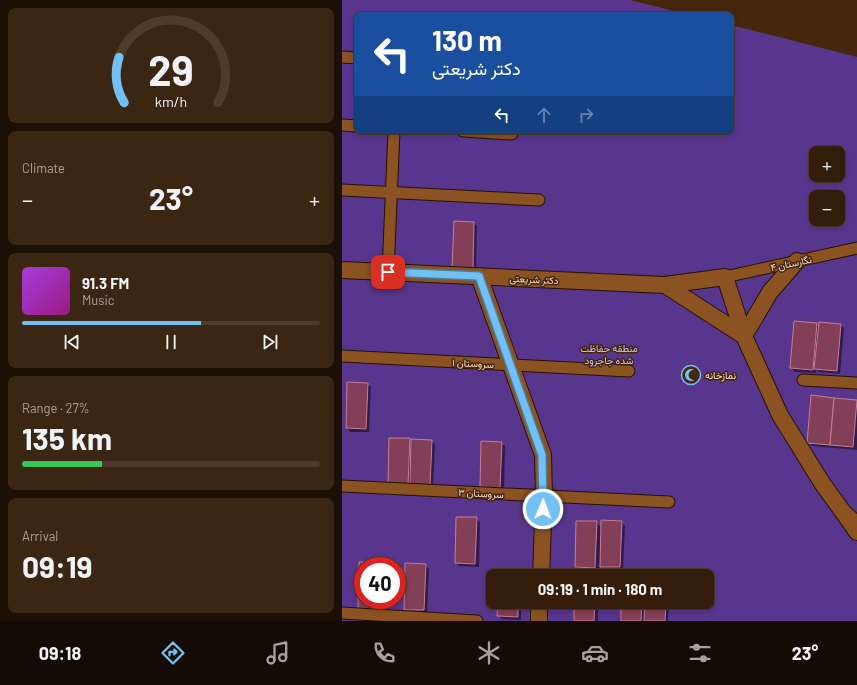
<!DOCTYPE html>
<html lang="en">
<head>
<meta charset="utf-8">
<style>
	body { margin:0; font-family:Barlow,Vazirmatn,sans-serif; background:#3b2613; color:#f1f3f6; height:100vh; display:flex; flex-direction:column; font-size:15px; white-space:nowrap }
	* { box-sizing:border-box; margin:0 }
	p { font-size:13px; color:#a9a29c }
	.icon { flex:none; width:22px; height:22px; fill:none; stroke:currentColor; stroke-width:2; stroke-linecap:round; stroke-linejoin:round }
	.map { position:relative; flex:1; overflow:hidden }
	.sheet { display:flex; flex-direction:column; gap:8px; padding:8px; background:#1c1006; width:342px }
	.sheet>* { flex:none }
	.top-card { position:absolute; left:12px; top:12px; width:380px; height:122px; border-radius:8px; box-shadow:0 2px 6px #0003,0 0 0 1px #4e3b2b; background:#1a4fa0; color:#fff; overflow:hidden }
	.fabs { position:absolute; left:467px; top:146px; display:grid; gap:8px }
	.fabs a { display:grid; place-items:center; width:36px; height:36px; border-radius:8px; background:#331d0a; box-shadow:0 2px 6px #0003,0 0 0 1px #4e3b2b; font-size:20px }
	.speed { position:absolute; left:12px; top:557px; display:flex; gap:8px; font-size:20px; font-weight:700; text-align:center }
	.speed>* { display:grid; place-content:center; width:52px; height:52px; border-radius:50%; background:#331d0a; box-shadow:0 2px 6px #0003,0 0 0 1px #4e3b2b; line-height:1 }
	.speed .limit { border:6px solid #d22; background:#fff; color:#111 }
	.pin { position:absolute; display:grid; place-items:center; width:34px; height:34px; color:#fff; margin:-17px; border-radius:8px; box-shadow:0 2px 6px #0006 }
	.me { position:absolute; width:44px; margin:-22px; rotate:1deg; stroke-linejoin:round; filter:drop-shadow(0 0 3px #0008) }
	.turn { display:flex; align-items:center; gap:14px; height:84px; padding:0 12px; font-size:18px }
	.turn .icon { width:52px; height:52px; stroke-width:2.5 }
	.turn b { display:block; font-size:28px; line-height:34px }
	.lanes { display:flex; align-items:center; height:38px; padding:0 12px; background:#0003; justify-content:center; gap:20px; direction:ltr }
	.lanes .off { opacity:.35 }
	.big { font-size:30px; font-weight:700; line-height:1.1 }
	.sheet .tile { flex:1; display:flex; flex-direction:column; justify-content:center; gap:6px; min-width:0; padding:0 14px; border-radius:8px; background:#3b2613 }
	.sheet .dial { align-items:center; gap:0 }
	.dial svg { height:104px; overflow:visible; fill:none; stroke:#4e3b2b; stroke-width:7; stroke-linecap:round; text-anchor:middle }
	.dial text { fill:#f1f3f6; stroke:none }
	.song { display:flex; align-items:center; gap:12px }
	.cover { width:48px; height:48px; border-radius:6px; background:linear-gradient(135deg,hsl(280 70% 55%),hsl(310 70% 35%)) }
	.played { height:4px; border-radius:2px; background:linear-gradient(90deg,#72c1f5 60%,#4e3b2b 60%) }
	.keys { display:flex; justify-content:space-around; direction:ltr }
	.heat { display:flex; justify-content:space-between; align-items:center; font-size:22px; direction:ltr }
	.charge { height:6px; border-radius:3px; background:linear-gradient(90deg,#34c759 27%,#4e3b2b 0) }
	.trip { position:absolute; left:144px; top:569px; width:228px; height:40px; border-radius:8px; background:#331d0a; box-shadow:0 2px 6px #0003,0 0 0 1px #4e3b2b; font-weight:700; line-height:40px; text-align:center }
	.tabs { display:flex; height:64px; justify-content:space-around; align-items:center; background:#140c04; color:#a9a29c }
	.tabs .icon { width:28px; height:28px }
	.tabs .on { color:#72c1f5 }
	.tabs b { font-size:18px; color:#f1f3f6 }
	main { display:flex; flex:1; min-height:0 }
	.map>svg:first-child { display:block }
</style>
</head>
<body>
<main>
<section class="sheet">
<div class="tile dial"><svg viewBox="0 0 100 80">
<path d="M14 69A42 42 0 1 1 86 69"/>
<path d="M14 69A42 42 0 0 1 10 34" stroke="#72c1f5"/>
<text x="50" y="56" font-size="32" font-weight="700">29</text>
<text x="50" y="72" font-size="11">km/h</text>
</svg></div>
<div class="tile"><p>Climate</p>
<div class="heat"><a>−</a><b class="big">23°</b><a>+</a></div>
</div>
<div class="tile">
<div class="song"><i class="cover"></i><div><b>91.3 FM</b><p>Music</p></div></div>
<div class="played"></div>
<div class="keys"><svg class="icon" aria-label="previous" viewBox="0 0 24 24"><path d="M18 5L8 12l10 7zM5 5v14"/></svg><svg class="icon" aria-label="pause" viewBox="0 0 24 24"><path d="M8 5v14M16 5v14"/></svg><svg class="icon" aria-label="next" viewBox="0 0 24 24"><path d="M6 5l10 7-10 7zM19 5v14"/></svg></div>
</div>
<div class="tile"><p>Range · 27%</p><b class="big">135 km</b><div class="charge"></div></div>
<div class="tile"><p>Arrival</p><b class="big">09:19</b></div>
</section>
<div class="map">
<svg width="515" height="621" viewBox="0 0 515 621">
	<rect width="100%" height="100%" fill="#44270d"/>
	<!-- green -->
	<path fill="#59368d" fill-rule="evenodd" d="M0 0H288L348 15H15V131H389V25L515 57V621H0ZM474 153H496V175H474ZM474 197H496V219H474ZM21 566H55V600H21ZM151 576H365V602H151Z"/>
	<!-- shadow -->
	<g fill="#0007">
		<polygon points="132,223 135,226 134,271 115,271"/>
		<polygon points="475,324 477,327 499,325 502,328 498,374 477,372 475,370 474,373 453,372 449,368"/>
		<polygon points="25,384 29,387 27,432 8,432 5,428"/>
		<polygon points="470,397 515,401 515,450 470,446 466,442"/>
		<polygon points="67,439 70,442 89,441 93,444 91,489 51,487"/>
		<polygon points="159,443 163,446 162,491 143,491 139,487"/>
		<polygon points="134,518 138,522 137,567 117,566 114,563"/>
		<polygon points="254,522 260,528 279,522 283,526 281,570 262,570 257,564 257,571 238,570 234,567"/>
		<polygon points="18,563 37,564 39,566 21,566 21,600 40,600 39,612 20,611 17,608"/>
		<polygon points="83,565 87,569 85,613 66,613 63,609"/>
		<polygon points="177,571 180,576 157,576"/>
		<polygon points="157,602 179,602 179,620 160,619 156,616"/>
		<rect x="233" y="602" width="23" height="19"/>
		<polygon points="280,602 327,602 326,621 280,621"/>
	</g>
	<!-- building -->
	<g fill="#833f58" stroke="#c87d96">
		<polygon points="112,221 132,222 131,268 110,268"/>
		<polygon points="452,321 475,323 471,370 448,368"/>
		<polygon points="477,322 499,324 495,371 472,369"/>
		<polygon points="5,382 26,383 24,429 4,428"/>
		<polygon points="469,395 492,398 488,445 465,443"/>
		<polygon points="492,398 515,400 511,447 488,445"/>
		<polygon points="47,438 68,438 66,485 46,484"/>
		<polygon points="69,439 90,440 88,486 68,485"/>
		<polygon points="139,441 160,442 158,488 138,487"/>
		<polygon points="114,517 135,517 133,564 113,563"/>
		<polygon points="259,520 280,521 278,567 258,567"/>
		<polygon points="234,521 255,521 253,568 233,567"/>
		<polygon points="17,562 37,563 37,566 21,566 21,600 36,600 36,609 16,608"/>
		<polygon points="63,563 84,564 82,610 62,610"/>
		<polygon points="157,570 177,570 177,576 156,576"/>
		<polygon points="156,602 176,602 176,617 155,616"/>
		<polygon points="232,602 253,602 252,621 232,621"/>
		<polygon points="279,602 300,602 299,621 279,621"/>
		<polygon points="303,602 324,602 323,621 302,621"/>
	</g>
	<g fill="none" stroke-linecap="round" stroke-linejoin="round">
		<!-- street casing -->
		<g stroke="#241204" stroke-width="13">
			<g id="street">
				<polyline points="0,57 15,58"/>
				<polyline points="0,125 15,126"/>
				<polyline points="121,131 170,134 170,131"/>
				<polyline points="0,190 197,200"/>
				<polyline points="46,272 52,131"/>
				<polyline points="383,277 515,248"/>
				<polyline points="0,356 287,371"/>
				<polyline points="461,380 515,383"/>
				<polyline points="0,486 327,502"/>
				<polyline points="0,613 135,621"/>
			</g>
		</g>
		<!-- secondary casing -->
		<g stroke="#241204" stroke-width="18">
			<g id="secondary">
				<polyline points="0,270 323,285 383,277 402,336 438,415 480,483 501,512"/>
				<polyline points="137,276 201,455 202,496 199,576"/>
				<polyline points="323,285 402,336 428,292 455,261"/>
				<polyline points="515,525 501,512 515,532"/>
				<polyline points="197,621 197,602"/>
			</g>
		</g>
		<!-- street -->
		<use href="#street" stroke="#8b5322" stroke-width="11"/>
		<!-- secondary -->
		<use href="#secondary" stroke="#8b5322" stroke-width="16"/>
	</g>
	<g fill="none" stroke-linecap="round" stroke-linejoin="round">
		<!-- route casing -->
		<g stroke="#4a7d9f" stroke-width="10">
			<polyline id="route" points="46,272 137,276 200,455 201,509"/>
		</g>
		<!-- route -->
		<use href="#route" stroke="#72c1f5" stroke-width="7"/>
	</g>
	<!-- icons -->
	<defs>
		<g id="mosque-ring" transform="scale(1)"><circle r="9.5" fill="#44270d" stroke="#72c1f5" stroke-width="1.5"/><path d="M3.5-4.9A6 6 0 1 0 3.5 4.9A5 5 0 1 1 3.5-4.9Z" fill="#72c1f5"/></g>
	</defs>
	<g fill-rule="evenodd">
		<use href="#mosque-ring" x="349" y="375"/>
	</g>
	<g text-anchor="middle" stroke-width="3" stroke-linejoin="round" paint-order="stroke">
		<!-- street labels -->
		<g font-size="10" fill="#feddc5" stroke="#44270d">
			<text transform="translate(449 263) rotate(-12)" y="4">نگارستان ۴</text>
			<text transform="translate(192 279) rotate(3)" y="4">دکتر شریعتی</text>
			<text transform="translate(131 363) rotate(3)" y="4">سروستان ۱</text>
			<text transform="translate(139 493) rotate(3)" y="4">سروستان ۳</text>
		</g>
		<!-- park labels -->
		<g font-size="10" fill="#cebfef" stroke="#44270d">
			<text x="267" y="352">منطقه حفاظت<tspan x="267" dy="12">شده جاجرود</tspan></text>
		</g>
		<!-- poi labels -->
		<g font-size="10" fill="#feddc5" stroke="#44270d" text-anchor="start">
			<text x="363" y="379">نمازخانه</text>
		</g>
	</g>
</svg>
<div class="fabs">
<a>+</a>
<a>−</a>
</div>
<div class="speed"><div class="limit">40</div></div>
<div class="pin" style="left:46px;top:272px;background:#d93025"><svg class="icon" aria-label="arrive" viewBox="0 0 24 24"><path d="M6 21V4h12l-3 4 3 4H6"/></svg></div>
<svg class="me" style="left:201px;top:509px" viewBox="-20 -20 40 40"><circle r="17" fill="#72c1f5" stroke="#fff" stroke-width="3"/><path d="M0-11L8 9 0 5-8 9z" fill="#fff"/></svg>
<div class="trip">09:19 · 1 min · 180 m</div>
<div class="top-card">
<div class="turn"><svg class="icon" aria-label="left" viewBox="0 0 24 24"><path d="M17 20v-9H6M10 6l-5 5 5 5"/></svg><div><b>130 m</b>دکتر شریعتی</div></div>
<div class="lanes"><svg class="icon" aria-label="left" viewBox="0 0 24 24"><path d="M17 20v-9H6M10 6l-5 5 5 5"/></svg><svg class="icon off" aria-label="ahead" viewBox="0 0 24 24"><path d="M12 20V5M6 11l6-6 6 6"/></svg><svg class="icon off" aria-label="right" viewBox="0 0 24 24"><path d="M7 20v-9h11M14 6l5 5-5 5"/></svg></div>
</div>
</div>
</main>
<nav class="tabs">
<b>09:18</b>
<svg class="icon on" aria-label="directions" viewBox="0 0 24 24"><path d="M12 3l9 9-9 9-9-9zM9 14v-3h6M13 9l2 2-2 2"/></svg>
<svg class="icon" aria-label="music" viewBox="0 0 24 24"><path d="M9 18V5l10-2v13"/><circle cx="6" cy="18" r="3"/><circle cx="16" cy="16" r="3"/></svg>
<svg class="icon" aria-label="phone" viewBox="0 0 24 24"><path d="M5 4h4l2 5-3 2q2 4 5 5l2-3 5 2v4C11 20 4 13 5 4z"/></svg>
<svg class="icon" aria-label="climate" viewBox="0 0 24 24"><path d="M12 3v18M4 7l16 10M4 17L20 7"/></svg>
<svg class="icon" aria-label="car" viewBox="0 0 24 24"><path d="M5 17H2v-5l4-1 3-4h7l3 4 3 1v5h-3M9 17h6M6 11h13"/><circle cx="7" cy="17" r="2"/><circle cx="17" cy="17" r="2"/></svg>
<svg class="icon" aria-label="filters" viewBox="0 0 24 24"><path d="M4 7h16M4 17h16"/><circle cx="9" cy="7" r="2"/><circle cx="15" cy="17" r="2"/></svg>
<b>23°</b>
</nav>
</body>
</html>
